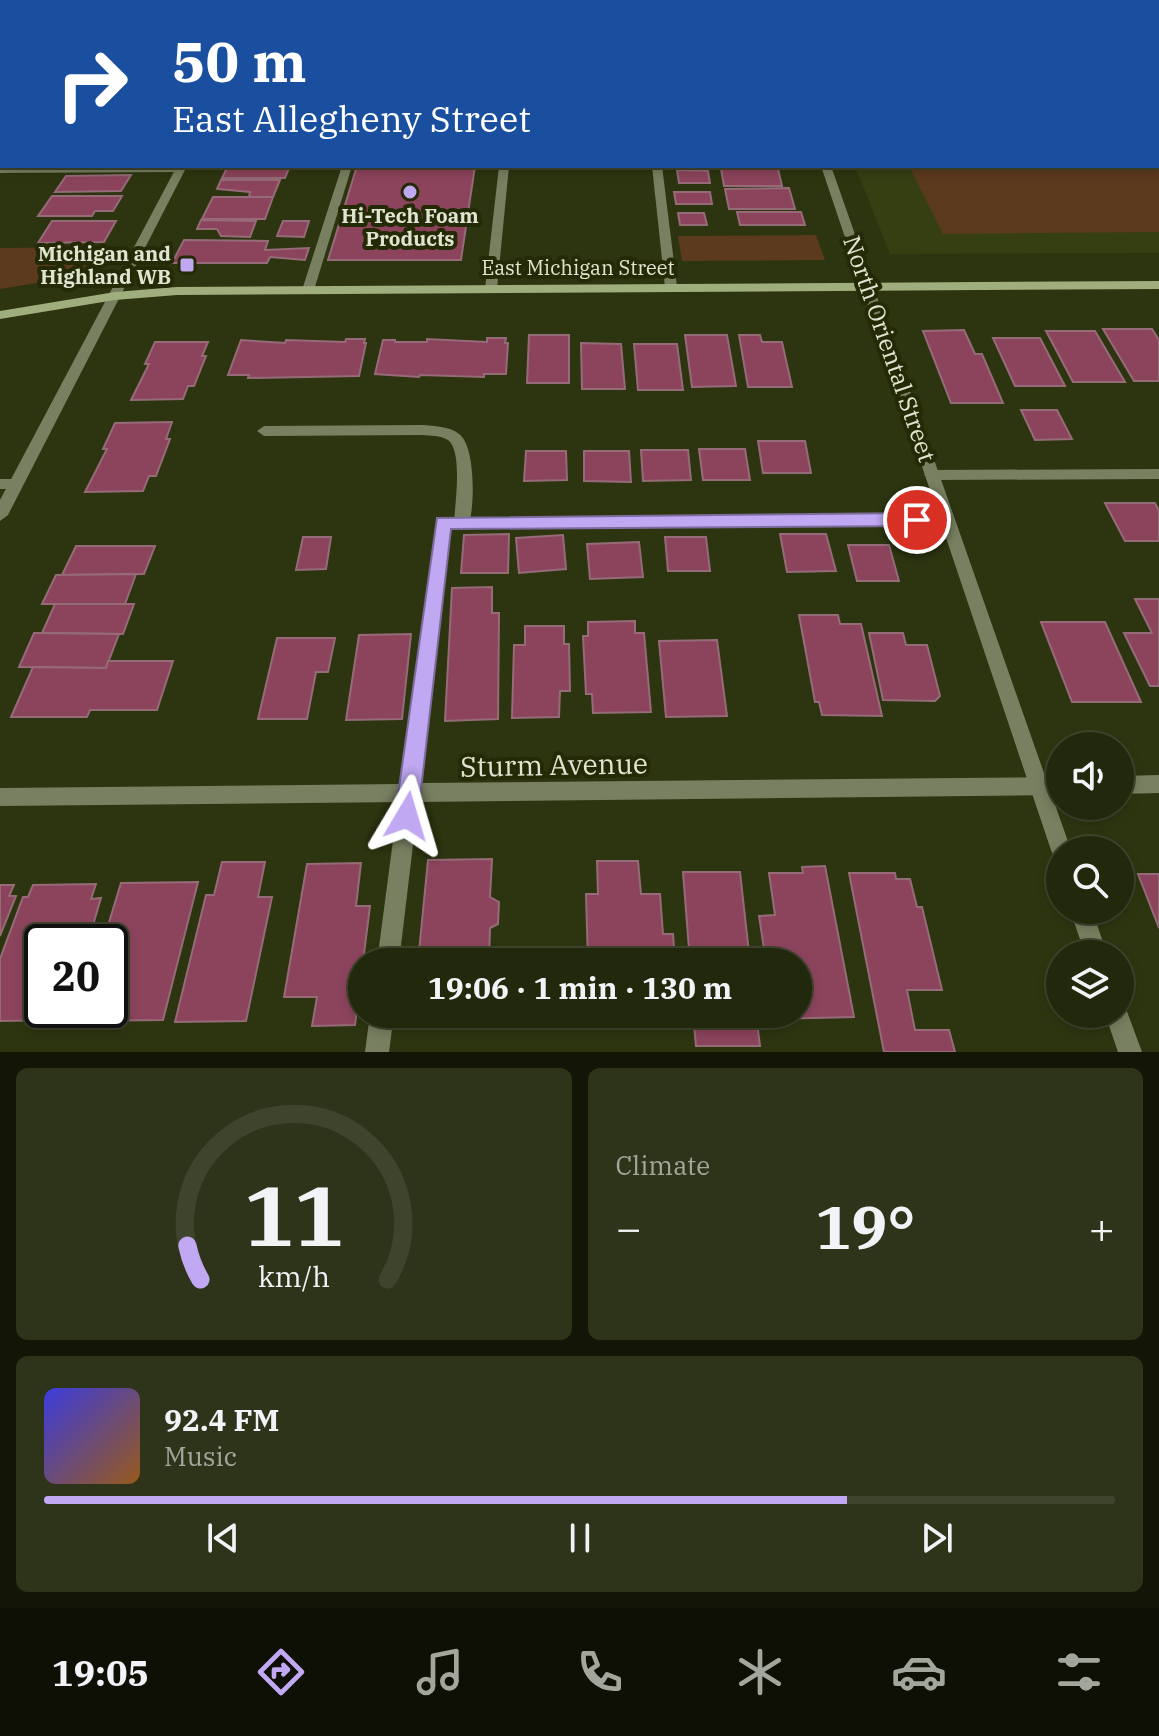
<!DOCTYPE html>
<html lang="en">
<head>
<meta charset="utf-8">
<style>
	body { margin:0; font-family:"IBM Plex Serif",serif; background:#2e341a; color:#f1f3f6; height:100vh; display:flex; flex-direction:column; font-size:30px; white-space:nowrap }
	* { box-sizing:border-box; margin:0 }
	p { font-size:26px; color:#a2a69d }
	.icon { flex:none; width:44px; height:44px; fill:none; stroke:currentColor; stroke-width:2; stroke-linecap:round; stroke-linejoin:round }
	.map { position:relative; height:1052px; overflow:hidden }
	.drawer { display:flex; flex-direction:column; gap:16px; padding:16px; background:#131607; flex:1 }
	.drawer>* { flex:none }
	.guide { position:absolute; left:0px; top:0px; width:1160px; height:168px; box-shadow:0 4px 12px #0003,0 0 0 2px #3f442d; background:#1a4fa0; color:#fff; overflow:hidden }
	.fabs { position:absolute; left:1046px; top:732px; display:grid; gap:16px }
	.fabs a { display:grid; place-items:center; width:88px; height:88px; border-radius:50%; background:#22280c; box-shadow:0 4px 12px #0003,0 0 0 2px #3f442d; font-size:40px }
	.speed { position:absolute; left:24px; top:924px; display:flex; gap:16px; font-size:40px; font-weight:700; text-align:center }
	.speed>* { display:grid; place-content:center; width:104px; height:104px; border-radius:50%; background:#22280c; box-shadow:0 4px 12px #0003,0 0 0 2px #3f442d; line-height:1 }
	.speed .limit { border:4px solid #111; border-radius:12px; background:#fff; color:#111 }
	.pin { position:absolute; display:grid; place-items:center; width:68px; height:68px; color:#fff; margin:-34px; border:4px solid #fff; border-radius:50%; box-shadow:0 2px 8px #0007 }
	.me { position:absolute; width:88px; margin:-44px; rotate:7deg; stroke-linejoin:round; filter:drop-shadow(0 0 6px #0008) }
	.turn { display:flex; align-items:center; gap:28px; height:168px; padding:0 40px; font-size:36px }
	.turn .icon { width:104px; height:104px; stroke-width:2.5 }
	.turn b { display:block; font-size:56px; line-height:68px }
	.big { font-size:60px; font-weight:800; line-height:1.1 }
	.drawer .widget { flex:1; display:flex; flex-direction:column; justify-content:center; gap:12px; min-width:0; padding:0 28px; border-radius:12px; background:#2e341a }
	.drawer .dial { align-items:center; gap:0 }
	.dial svg { height:208px; overflow:visible; fill:none; stroke:#3f442d; stroke-width:7; stroke-linecap:round; text-anchor:middle }
	.dial text { fill:#f1f3f6; stroke:none }
	.song { display:flex; align-items:center; gap:24px }
	.cover { width:96px; height:96px; border-radius:12px; background:linear-gradient(135deg,hsl(240 70% 55%),hsl(30 70% 35%)) }
	.played { height:8px; border-radius:4px; background:linear-gradient(90deg,#c1a8f3 75%,#3f442d 75%) }
	.keys { display:flex; justify-content:space-around; direction:ltr }
	.heat { display:flex; justify-content:space-between; align-items:center; font-size:44px; direction:ltr }
	.drawer .tiles { flex:1; display:grid; gap:16px; grid-template-columns:1fr 1fr }
	.widget:last-child { grid-column:span 2 }
	.trip { position:absolute; left:348px; top:948px; width:464px; height:80px; border-radius:40px; background:#22280c; box-shadow:0 4px 12px #0003,0 0 0 2px #3f442d; font-weight:800; line-height:80px; text-align:center }
	.dock { display:flex; height:128px; justify-content:space-around; align-items:center; background:#0e1005; color:#a2a69d }
	.dock .icon { width:56px; height:56px }
	.dock .on { color:#c1a8f3 }
	.dock b { font-size:36px; color:#f1f3f6 }
	.map>svg:first-child { display:block }
</style>
</head>
<body>
<div class="map">
<svg width="1159" height="1052" viewBox="0 0 1159 1052">
	<rect width="100%" height="100%" fill="#2d3510"/>
	<!-- built -->
	<polygon fill="#363f12" points="790,0 1159,0 1159,253 890,254 855,166 1158,166 1158,2"/>
	<!-- green -->
	<g fill="#5b3a1e">
		<polygon points="1159,113 1159,232 943,234 909,166 1158,166"/>
		<polygon points="816,235 825,260 682,261 678,236"/>
		<polygon points="107,247 86,275 0,289 0,248"/>
	</g>
	<!-- building -->
	<g fill="#8c445d" stroke="#956b77" stroke-width="2">
		<polygon points="1041,0 1159,0 1159,39 1158,2"/>
		<polygon points="228,166 290,166 285,178 222,178"/>
		<polygon points="357,166 475,166 461,260 328,260"/>
		<polygon points="721,169 778,169 782,186 724,186"/>
		<polygon points="677,170 708,171 710,183 679,183"/>
		<polygon points="131,175 121,191 55,192 66,176"/>
		<polygon points="221,180 280,180 273,197 249,197 250,192 217,189"/>
		<polygon points="789,188 795,209 729,209 725,189"/>
		<polygon points="674,192 710,192 712,204 676,204"/>
		<polygon points="52,196 122,196 113,211 95,211 92,216 38,216"/>
		<polygon points="213,197 273,197 265,219 202,219"/>
		<polygon points="737,212 801,212 805,225 740,225"/>
		<polygon points="678,213 704,213 707,225 680,225"/>
		<polygon points="201,220 256,221 250,237 221,236 217,229 197,229"/>
		<polygon points="52,221 116,221 104,242 38,243"/>
		<polygon points="283,221 309,221 304,237 277,236"/>
		<polygon points="184,240 268,241 265,250 309,248 305,260 270,257 267,263 172,263"/>
		<polygon points="1103,329 1152,329 1159,340 1159,381 1134,381"/>
		<polygon points="964,330 975,354 982,354 1003,403 951,403 923,331"/>
		<polygon points="1046,331 1095,331 1125,382 1073,382"/>
		<polygon points="529,335 569,335 569,383 527,383"/>
		<polygon points="685,335 727,335 736,386 692,387"/>
		<polygon points="739,335 760,335 762,342 782,342 792,387 748,387"/>
		<polygon points="487,338 506,338 505,343 508,343 506,374 484,374 484,377 420,375 419,377 375,374 383,340 395,340 395,342 427,342 427,339 487,342"/>
		<polygon points="993,338 1040,338 1065,386 1015,386"/>
		<polygon points="346,339 365,339 364,343 366,343 359,376 248,378 249,375 228,375 241,340 285,343 286,340 345,342"/>
		<polygon points="155,342 208,342 202,356 206,356 194,386 188,386 183,399 131,400 149,364 145,364"/>
		<polygon points="581,343 621,344 625,389 582,389"/>
		<polygon points="634,344 677,344 683,390 638,390"/>
		<polygon points="1021,410 1057,410 1072,439 1035,440"/>
		<polygon points="172,422 166,439 170,439 156,476 149,476 143,491 85,492 107,449 103,449 115,423"/>
		<polygon points="758,441 805,441 811,473 763,473"/>
		<polygon points="699,449 745,449 750,480 703,480"/>
		<polygon points="641,450 688,450 691,480 643,481"/>
		<polygon points="526,451 566,451 567,480 524,481"/>
		<polygon points="584,451 629,451 631,482 584,481"/>
		<polygon points="1105,503 1155,503 1159,511 1159,541 1125,541"/>
		<polygon points="509,534 508,573 461,573 464,535"/>
		<polygon points="780,534 826,534 836,571 787,572"/>
		<polygon points="563,535 566,569 519,573 516,538"/>
		<polygon points="303,537 331,537 326,569 296,570"/>
		<polygon points="665,537 706,537 710,571 668,571"/>
		<polygon points="639,542 643,577 590,579 587,544"/>
		<polygon points="848,545 889,545 899,581 857,581"/>
		<polygon points="76,546 155,546 144,574 62,575"/>
		<polygon points="136,574 125,604 42,604 56,575"/>
		<polygon points="492,587 492,613 499,613 498,719 445,721 452,588"/>
		<polygon points="1135,599 1159,599 1159,686 1150,686 1124,633 1152,633"/>
		<polygon points="55,604 134,604 123,634 42,633"/>
		<polygon points="799,615 838,615 840,624 861,624 882,716 822,715 819,702 815,702"/>
		<polygon points="635,621 635,633 644,633 651,712 593,713 592,694 586,694 583,636 588,636 588,622"/>
		<polygon points="1041,622 1105,622 1141,702 1072,702"/>
		<polygon points="525,626 564,626 564,644 569,644 570,691 560,691 559,717 512,718 514,645 525,645"/>
		<polygon points="34,633 42,633 119,634 106,668 19,667"/>
		<polygon points="869,633 903,633 906,645 927,645 940,696 935,701 883,700"/>
		<polygon points="411,634 402,719 346,720 359,635"/>
		<polygon points="277,638 335,638 328,672 316,672 307,719 258,719"/>
		<polygon points="717,640 727,716 666,717 659,641"/>
		<polygon points="108,661 173,661 157,710 90,710 87,717 11,717 33,667 106,668"/>
		<polygon points="492,859 490,897 499,902 498,924 490,928 489,962 418,962 428,860"/>
		<polygon points="597,861 638,861 641,894 660,894 663,934 673,934 675,962 588,962 586,894 598,894"/>
		<polygon points="222,862 265,862 258,897 272,897 246,1021 175,1022 206,895 214,895"/>
		<polygon points="361,863 356,906 370,906 355,1025 312,1026 317,997 284,997 307,864"/>
		<polygon points="825,866 854,1017 774,1019 773,1014 798,1014 798,962 766,962 759,916 775,915 769,873 803,873 802,867"/>
		<polygon points="683,872 740,872 750,962 690,962"/>
		<polygon points="849,873 895,873 896,879 910,879 917,907 922,907 942,990 907,990 915,1030 949,1030 955,1052 884,1052"/>
		<polygon points="1138,874 1159,874 1159,928"/>
		<polygon points="198,882 163,1020 79,1021 82,1010 110,1010 110,942 103,942 121,883"/>
		<polygon points="96,884 91,899 101,898 88,942 42,942 42,1010 66,1010 63,1020 0,1021 0,959 23,897 28,897 33,885"/>
		<polygon points="0,885 14,885 9,896 16,896 0,936"/>
		<polygon points="693,1014 756,1014 760,1046 696,1046"/>
	</g>
	<g fill="none" stroke-linecap="round" stroke-linejoin="round">
		<!-- service -->
		<g fill="#788061" fill-rule="evenodd">
			<rect x="394" y="0" width="8" height="2"/>
			<polygon points="629,0 637,0 638,2 630,2"/>
			<rect x="1158" y="57" width="1" height="6"/>
			<polygon points="0,127 2,127 0,135"/>
			<polygon points="342,166 352,166 314,290 308,294 304,293 302,290"/>
			<polygon points="652,166 662,166 677,287 671,291 665,287"/>
			<polygon points="0,167 181,166 185,169 180,172 0,173"/>
			<path d="M422 425C434 426 449 426 459 434 476 446 475 510 468 527H456L454 523C455 505 463 451 448 440 440 435 430 436 422 435L264 436 257 431 264 426Z"/>
			<polygon points="1159,469 1159,479 932,480 924,475 932,470"/>
			<polygon points="409,786 416,788 419,795 399,962 377,962 399,795 402,788"/>
			<polygon points="370,1014 394,1014 389,1052 365,1052"/>
		</g>
		<!-- minor -->
		<g fill="#788061" fill-rule="evenodd">
			<rect x="516" y="0" width="8" height="2"/>
			<polygon points="499,166 509,166 497,289 491,293 485,289"/>
			<polygon points="0,479 15,479 23,484 15,489 0,489"/>
			<polygon points="947,514 955,520 947,526 450,529 420,783 1060,777 1060,795 415,802 409,804 403,802 0,806 0,788 401,784 437,519"/>
			<polygon points="1159,775 1159,793 1120,794 1120,776"/>
		</g>
		<!-- tertiary -->
		<g fill="#788061" fill-rule="evenodd">
			<polygon points="763,0 771,0 772,2 764,2"/>
			<polygon points="177,166 187,166 8,515 0,521 0,500"/>
			<polygon points="821,166 831,166 1071,850 1060,850 1060,860 1054,857 1051,850"/>
			<polygon points="1070,910 1092,910 1107,954 1085,954"/>
			<polygon points="1120,1004 1125,1006 1142,1052 1118,1052 1105,1014 1120,1014"/>
		</g>
		<!-- secondary -->
		<polygon fill="#a0ad7c" fill-rule="evenodd" points="1159,281 1159,289 177,295 115,300 0,319 0,311 115,292 177,287"/>
	</g>
	<!-- route -->
	<polygon fill="#c1a8f3" stroke="#7d6d9e" stroke-width="2" points="917,513 926,520 917,526 451,529 418,816 415,823 407,827 398,823 395,816 437,518"/>
	<!-- markers -->
	<g fill="#c1a8f3" stroke="#242a06" stroke-width="3">
		<circle cx="410" cy="192" r="8"/>
		<rect x="179" y="257" width="16" height="16" rx="4"/>
	</g>
	<g text-anchor="middle" stroke-width="8" stroke-linejoin="round" paint-order="stroke">
		<!-- far-poi labels -->
		<g font-size="20" font-weight="bold" fill="#dfe5d0" stroke="#242a06">
			<text x="410" y="223">Hi-Tech Foam<tspan x="410" dy="23">Products</tspan></text>
			<text x="171" y="261" text-anchor="end">Michigan and<tspan x="171" dy="23">Highland WB</tspan></text>
		</g>
		<!-- far-street labels -->
		<g font-size="20" fill="#dfe5d0" stroke="#242a06">
			<text x="578" y="275">East Michigan Street</text>
		</g>
		<!-- street labels -->
		<g font-size="24" fill="#dfe5d0" stroke="#242a06">
			<text transform="translate(889 349) rotate(71)" y="8">North Oriental Street</text>
		</g>
		<!-- near-street labels -->
		<g font-size="28" fill="#dfe5d0" stroke="#242a06">
			<text transform="translate(554 765) rotate(-1)" y="10">Sturm Avenue</text>
		</g>
	</g>
</svg>
<div class="fabs">
<a><svg class="icon" aria-label="sound" viewBox="0 0 24 24"><path d="M4 9h4l5-4v14l-5-4H4zM17 9q2 3 0 6"/></svg></a>
<a><svg class="icon" aria-label="search" viewBox="0 0 24 24"><circle cx="10" cy="10" r="6"/><path d="M15 15l6 6"/></svg></a>
<a><svg class="icon" aria-label="layers" viewBox="0 0 24 24"><path d="M12 4l9 5-9 5-9-5zM3 14l9 5 9-5"/></svg></a>
</div>
<div class="speed"><div class="limit">20</div></div>
<div class="pin" style="left:917px;top:520px;background:#d93025"><svg class="icon" aria-label="arrive" viewBox="0 0 24 24"><path d="M6 21V4h12l-3 4 3 4H6"/></svg></div>
<svg class="me" style="left:407px;top:816px" viewBox="-20 -20 40 40"><path d="M0-17L14 15 0 8-14 15z" fill="#c1a8f3" stroke="#fff" stroke-width="4"/></svg>
<div class="trip">19:06 · 1 min · 130 m</div>
<div class="guide">
<div class="turn"><svg class="icon" aria-label="right" viewBox="0 0 24 24"><path d="M7 20v-9h11M14 6l5 5-5 5"/></svg><div><b>50 m</b>East Allegheny Street</div></div>
</div>
</div>
<section class="drawer">
<div class="tiles">
<div class="widget dial"><svg viewBox="0 0 100 80">
<path d="M14 69A42 42 0 1 1 86 69"/>
<path d="M14 69A42 42 0 0 1 9 56" stroke="#c1a8f3"/>
<text x="50" y="56" font-size="32" font-weight="700">11</text>
<text x="50" y="72" font-size="11">km/h</text>
</svg></div>
<div class="widget"><p>Climate</p>
<div class="heat"><a>−</a><b class="big">19°</b><a>+</a></div>
</div>
<div class="widget">
<div class="song"><i class="cover"></i><div><b>92.4 FM</b><p>Music</p></div></div>
<div class="played"></div>
<div class="keys"><svg class="icon" aria-label="previous" viewBox="0 0 24 24"><path d="M18 5L8 12l10 7zM5 5v14"/></svg><svg class="icon" aria-label="pause" viewBox="0 0 24 24"><path d="M8 5v14M16 5v14"/></svg><svg class="icon" aria-label="next" viewBox="0 0 24 24"><path d="M6 5l10 7-10 7zM19 5v14"/></svg></div>
</div>
</div>
</section>
<nav class="dock">
<b>19:05</b>
<svg class="icon on" aria-label="directions" viewBox="0 0 24 24"><path d="M12 3l9 9-9 9-9-9zM9 14v-3h6M13 9l2 2-2 2"/></svg>
<svg class="icon" aria-label="music" viewBox="0 0 24 24"><path d="M9 18V5l10-2v13"/><circle cx="6" cy="18" r="3"/><circle cx="16" cy="16" r="3"/></svg>
<svg class="icon" aria-label="phone" viewBox="0 0 24 24"><path d="M5 4h4l2 5-3 2q2 4 5 5l2-3 5 2v4C11 20 4 13 5 4z"/></svg>
<svg class="icon" aria-label="climate" viewBox="0 0 24 24"><path d="M12 3v18M4 7l16 10M4 17L20 7"/></svg>
<svg class="icon" aria-label="car" viewBox="0 0 24 24"><path d="M5 17H2v-5l4-1 3-4h7l3 4 3 1v5h-3M9 17h6M6 11h13"/><circle cx="7" cy="17" r="2"/><circle cx="17" cy="17" r="2"/></svg>
<svg class="icon" aria-label="filters" viewBox="0 0 24 24"><path d="M4 7h16M4 17h16"/><circle cx="9" cy="7" r="2"/><circle cx="15" cy="17" r="2"/></svg>
</nav>
</body>
</html>
